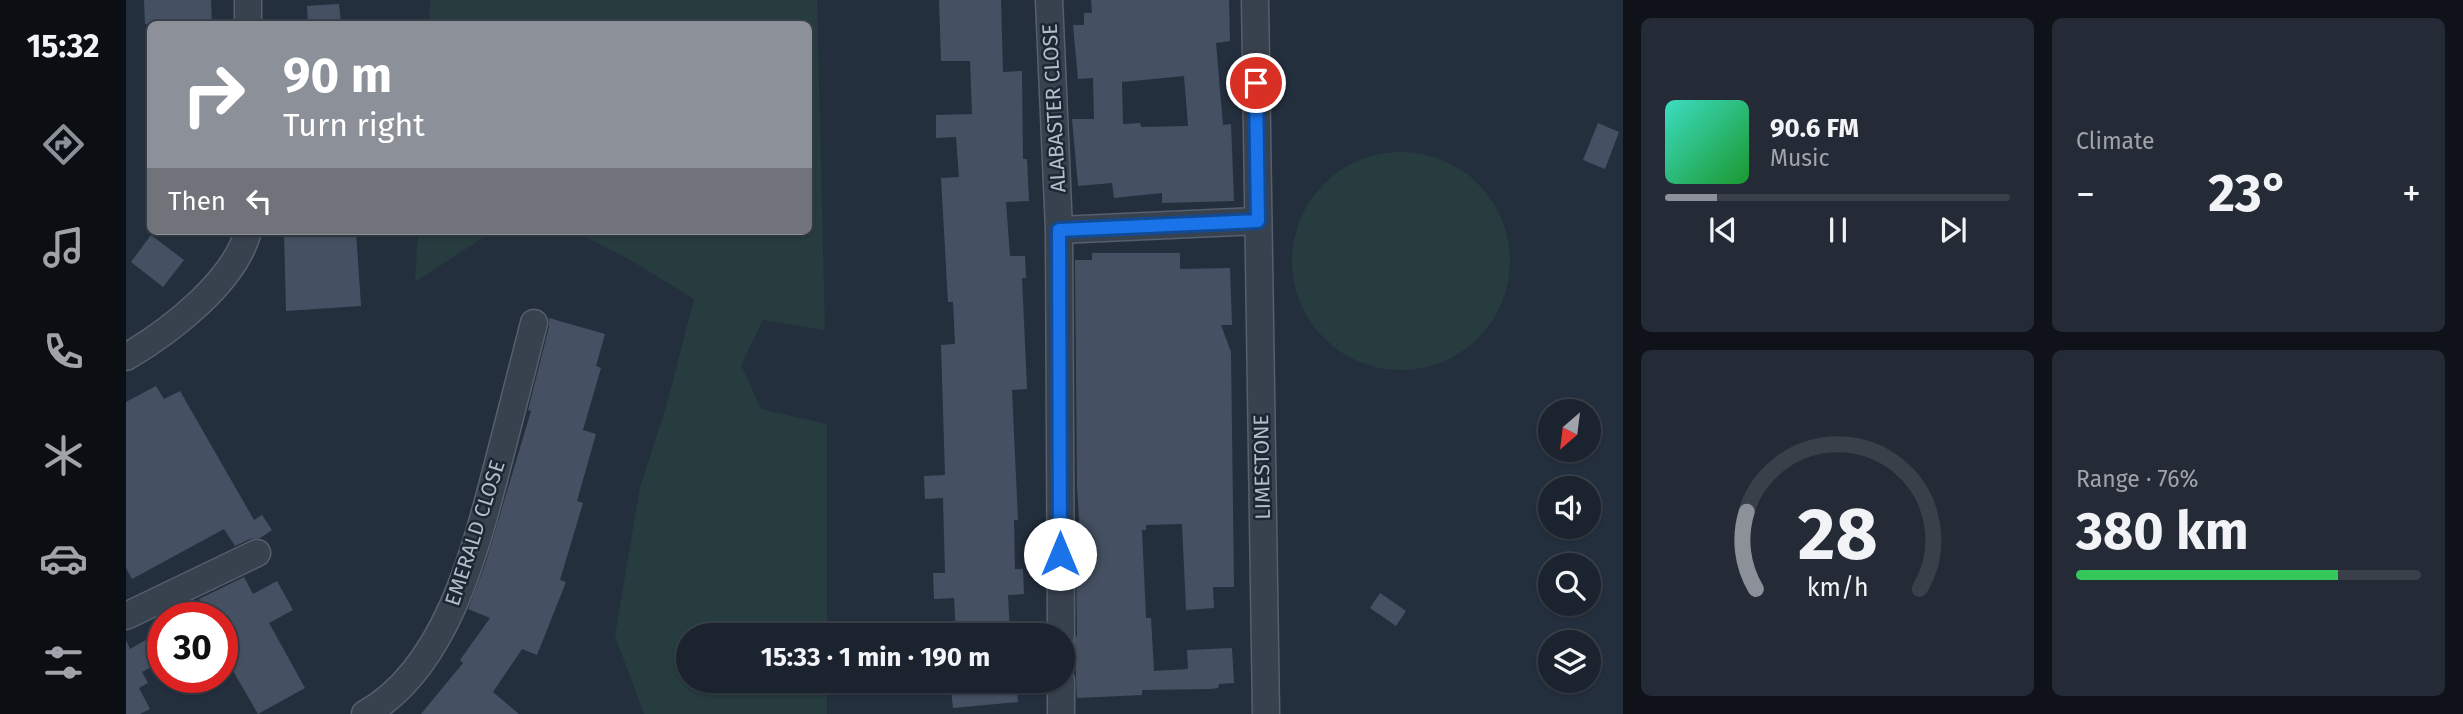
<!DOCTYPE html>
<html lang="en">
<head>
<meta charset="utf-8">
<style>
	body { margin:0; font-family:"Fira Sans",sans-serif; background:#242b36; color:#f1f3f6; height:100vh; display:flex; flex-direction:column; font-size:26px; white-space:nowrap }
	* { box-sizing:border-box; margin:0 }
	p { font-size:23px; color:#a0a4aa }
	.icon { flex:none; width:38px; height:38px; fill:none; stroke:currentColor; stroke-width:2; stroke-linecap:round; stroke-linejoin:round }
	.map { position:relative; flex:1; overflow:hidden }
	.sheet { display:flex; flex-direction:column; gap:18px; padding:18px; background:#0f1319; width:840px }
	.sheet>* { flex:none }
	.guide { position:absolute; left:21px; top:21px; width:665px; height:214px; border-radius:10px; box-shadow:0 2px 5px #0004,0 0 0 2px #39404a; background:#8c9099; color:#fff; overflow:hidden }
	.needle { width:46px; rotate:208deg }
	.buttons { position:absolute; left:1412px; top:399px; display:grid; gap:14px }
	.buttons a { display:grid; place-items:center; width:63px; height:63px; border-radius:50%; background:#1b232e; box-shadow:0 2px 5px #0004,0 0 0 2px #39404a; font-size:35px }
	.speed { position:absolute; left:21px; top:602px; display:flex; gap:14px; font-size:35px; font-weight:700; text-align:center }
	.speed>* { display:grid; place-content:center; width:91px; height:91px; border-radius:50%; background:#1b232e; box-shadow:0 2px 5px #0004,0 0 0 2px #39404a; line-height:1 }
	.speed .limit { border:10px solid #d22; background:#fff; color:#111 }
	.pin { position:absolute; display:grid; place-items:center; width:60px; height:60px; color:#fff; margin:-30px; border:4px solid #fff; border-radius:50%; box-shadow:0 2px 7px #0007 }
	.me { position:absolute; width:77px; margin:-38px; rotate:0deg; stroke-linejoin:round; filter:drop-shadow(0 0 5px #0008) }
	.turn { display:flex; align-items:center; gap:24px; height:147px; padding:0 21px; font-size:32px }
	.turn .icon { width:91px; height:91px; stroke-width:2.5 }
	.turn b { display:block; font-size:49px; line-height:60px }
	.then { display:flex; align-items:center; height:66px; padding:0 21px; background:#0003; gap:14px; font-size:26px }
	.big { font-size:52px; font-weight:700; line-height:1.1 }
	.sheet .card { flex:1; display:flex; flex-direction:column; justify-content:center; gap:10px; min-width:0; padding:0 24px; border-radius:10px; background:#242b36 }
	.sheet .dial { align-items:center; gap:0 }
	.dial svg { height:182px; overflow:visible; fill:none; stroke:#39404a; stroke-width:7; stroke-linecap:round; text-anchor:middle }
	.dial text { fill:#f1f3f6; stroke:none }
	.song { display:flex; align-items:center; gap:21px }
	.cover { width:84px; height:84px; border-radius:10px; background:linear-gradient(135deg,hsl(170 70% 55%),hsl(130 70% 35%)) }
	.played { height:7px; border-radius:4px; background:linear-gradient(90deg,#8c9099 15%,#39404a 15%) }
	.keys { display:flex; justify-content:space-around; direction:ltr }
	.heat { display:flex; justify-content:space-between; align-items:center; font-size:38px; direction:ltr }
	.charge { height:10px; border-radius:5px; background:linear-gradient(90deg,#34c759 76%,#39404a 0) }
	.sheet .tiles { flex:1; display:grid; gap:18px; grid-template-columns:repeat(2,1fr) }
	.trip { position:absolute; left:550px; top:623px; width:399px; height:70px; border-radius:35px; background:#1b232e; box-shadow:0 2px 5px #0004,0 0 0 2px #39404a; font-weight:700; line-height:70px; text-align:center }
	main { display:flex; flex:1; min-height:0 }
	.dock { display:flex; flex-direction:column; width:126px; justify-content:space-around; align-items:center; background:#0b0e12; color:#a0a4aa }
	.dock .icon { width:49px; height:49px }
	.dock .selected { color:#8c9099 }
	.dock b { font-size:32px; color:#f1f3f6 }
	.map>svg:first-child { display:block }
</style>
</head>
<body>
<main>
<nav class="dock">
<b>15:32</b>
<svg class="icon selected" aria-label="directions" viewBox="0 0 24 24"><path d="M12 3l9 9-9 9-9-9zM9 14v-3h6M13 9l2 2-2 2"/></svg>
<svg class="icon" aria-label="music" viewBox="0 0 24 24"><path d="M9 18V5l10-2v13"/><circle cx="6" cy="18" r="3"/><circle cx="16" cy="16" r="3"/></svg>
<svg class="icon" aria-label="phone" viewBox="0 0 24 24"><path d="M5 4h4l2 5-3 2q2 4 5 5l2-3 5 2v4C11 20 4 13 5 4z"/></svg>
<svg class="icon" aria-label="climate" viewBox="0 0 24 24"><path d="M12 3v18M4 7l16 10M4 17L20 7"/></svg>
<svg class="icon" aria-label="car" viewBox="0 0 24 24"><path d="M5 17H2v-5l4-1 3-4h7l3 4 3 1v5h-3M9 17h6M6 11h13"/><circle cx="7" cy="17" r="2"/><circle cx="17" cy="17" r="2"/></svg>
<svg class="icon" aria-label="filters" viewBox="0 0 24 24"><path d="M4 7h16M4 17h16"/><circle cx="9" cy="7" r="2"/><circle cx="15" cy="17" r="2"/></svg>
</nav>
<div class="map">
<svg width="1497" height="714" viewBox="0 0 1497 714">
	<rect width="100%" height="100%" fill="#242f3e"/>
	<!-- green -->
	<g fill="#263c3f">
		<polygon points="304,0 691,0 699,330 637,320 615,365 635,409 701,424 701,635 562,635 562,681 701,681 701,714 518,714 489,636 514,487 540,407 568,299 501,258 447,231 682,231 682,24 303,24"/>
		<circle cx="1275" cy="261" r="109"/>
		<polygon points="292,231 367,231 289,282"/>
	</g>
	<!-- building -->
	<g fill="#455162" fill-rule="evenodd">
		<polygon points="18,0 85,0 86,24 19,24"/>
		<polygon points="813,0 875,0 877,72 896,71 897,159 901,159 903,201 880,202 884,256 899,256 900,278 896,278 901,389 886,390 892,520 888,520 889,569 897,569 898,594 882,595 884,635 830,635 828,598 808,599 807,573 819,573 817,498 799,499 798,476 819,475 815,345 829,344 827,302 822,302 815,178 833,177 830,137 810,138 810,115 846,114 844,61 815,61"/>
		<path d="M965 0H1103L1104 41 1090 43 1097 125 1105 124 1108 201 1036 203V193L988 198 986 183 952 186 946 119H968L967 78 952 79 947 25H958V13H966ZM1058 76 1062 126 1015 127 1014 123 997 124 996 82Z"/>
		<polygon points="213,4 215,24 182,24 181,6"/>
		<polygon points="1472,123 1493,132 1479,169 1457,160"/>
		<polygon points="158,231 230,231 235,306 160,311"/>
		<polygon points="25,235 58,260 37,287 5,262"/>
		<polygon points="966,253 1054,253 1054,269 1104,268 1106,325 1095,325 1105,352 1108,587 1087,587 1088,608 1060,610 1056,524 1020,525 1020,530 1016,530 1020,618 1025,618 1028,671 1062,669 1061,650 1106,648 1108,683 1093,684 1092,688 1085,689 1016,690 1016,695 951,698 949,656 943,656 943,649 951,635 950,566 956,566 951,487 949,260 966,260"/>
		<polygon points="423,318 479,334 470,366 475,368 457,430 470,434 451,501 457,503 434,580 440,582 411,655 396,649 367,692 393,714 295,714 337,663 334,660 364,618 342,609 359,565 405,411 402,410 423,327"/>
		<polygon points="30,386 38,399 54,391 128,520 136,515 146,530 134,538 124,539 109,546 98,529 6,579 0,568 0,402"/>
		<polygon points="118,577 127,594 151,581 167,610 143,623 179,688 132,714 96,652 96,618 85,618 73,599"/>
		<polygon points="1254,593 1280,611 1270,626 1244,608"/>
		<polygon points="25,637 37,661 16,672 22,683 13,688 24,709 14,714 0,714 0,640 4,649"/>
		<polygon points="824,681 890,681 892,702 827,708"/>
	</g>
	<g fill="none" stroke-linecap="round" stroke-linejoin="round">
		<!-- minor casing -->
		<g stroke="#565f6c" stroke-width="29">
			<g id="minor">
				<polyline points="122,0 122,24"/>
				<polyline points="923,0 933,230 935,635"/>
				<polyline points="1129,0 1140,714"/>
				<polyline points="933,230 1132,221"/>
				<path d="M0 357C43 332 109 282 122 231"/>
				<polyline points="0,616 131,553"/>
				<polyline points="935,681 935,714"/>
				<path d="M239 714C324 667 352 539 375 452 386 409 397 366 408 323"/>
			</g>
		</g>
		<!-- minor -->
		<use href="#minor" stroke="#38414e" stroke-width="26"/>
	</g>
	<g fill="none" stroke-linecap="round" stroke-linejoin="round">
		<!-- route casing -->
		<g stroke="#114b97" stroke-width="18">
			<polyline id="route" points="934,554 933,230 1132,221 1130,83"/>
		</g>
		<!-- route -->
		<use href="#route" stroke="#1a73e8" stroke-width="12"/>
	</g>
	<g text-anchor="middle" stroke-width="5" stroke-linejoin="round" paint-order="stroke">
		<!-- street labels -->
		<g font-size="21" fill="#b4bcc9" stroke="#1d2633">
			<text transform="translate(928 108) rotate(-93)" y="7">ALABASTER CLOSE</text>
			<text transform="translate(1136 467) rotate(-91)" y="7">LIMESTONE</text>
			<text transform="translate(349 533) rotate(-72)" y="7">EMERALD CLOSE</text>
		</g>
	</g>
</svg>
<div class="buttons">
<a><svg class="needle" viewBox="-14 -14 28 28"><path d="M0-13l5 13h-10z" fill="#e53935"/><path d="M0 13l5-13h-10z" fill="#a0a4aa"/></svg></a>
<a><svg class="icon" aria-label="sound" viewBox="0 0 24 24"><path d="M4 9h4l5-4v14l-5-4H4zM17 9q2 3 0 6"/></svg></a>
<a><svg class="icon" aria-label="search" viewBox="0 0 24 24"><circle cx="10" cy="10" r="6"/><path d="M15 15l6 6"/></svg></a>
<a><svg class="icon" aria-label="layers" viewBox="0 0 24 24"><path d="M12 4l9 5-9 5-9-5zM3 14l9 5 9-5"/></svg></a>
</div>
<div class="speed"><div class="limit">30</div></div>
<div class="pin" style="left:1130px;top:83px;background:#d93025"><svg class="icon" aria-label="arrive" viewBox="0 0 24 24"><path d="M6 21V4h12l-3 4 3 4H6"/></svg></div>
<svg class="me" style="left:934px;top:554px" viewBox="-20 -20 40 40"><circle r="19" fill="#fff"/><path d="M0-13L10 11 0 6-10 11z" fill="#1a73e8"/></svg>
<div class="trip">15:33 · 1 min · 190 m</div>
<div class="guide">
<div class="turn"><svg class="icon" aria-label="right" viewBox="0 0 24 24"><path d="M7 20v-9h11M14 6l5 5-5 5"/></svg><div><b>90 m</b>Turn right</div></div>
<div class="then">Then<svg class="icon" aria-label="left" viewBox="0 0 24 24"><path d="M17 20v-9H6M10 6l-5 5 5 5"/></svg></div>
</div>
</div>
<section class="sheet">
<div class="tiles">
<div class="card">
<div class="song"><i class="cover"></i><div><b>90.6 FM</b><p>Music</p></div></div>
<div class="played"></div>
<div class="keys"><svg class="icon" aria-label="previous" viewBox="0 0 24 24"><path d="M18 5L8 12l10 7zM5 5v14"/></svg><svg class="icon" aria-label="pause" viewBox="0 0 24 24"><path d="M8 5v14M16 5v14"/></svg><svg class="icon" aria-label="next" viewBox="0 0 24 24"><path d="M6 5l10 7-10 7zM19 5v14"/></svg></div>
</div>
<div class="card"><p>Climate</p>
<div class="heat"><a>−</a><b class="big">23°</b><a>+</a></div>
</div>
<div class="card dial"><svg viewBox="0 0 100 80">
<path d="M14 69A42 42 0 1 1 86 69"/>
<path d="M14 69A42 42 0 0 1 10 35" stroke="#8c9099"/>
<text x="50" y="56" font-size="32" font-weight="700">28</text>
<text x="50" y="72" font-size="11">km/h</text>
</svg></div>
<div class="card"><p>Range · 76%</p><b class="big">380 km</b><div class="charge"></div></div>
</div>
</section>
</main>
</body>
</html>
